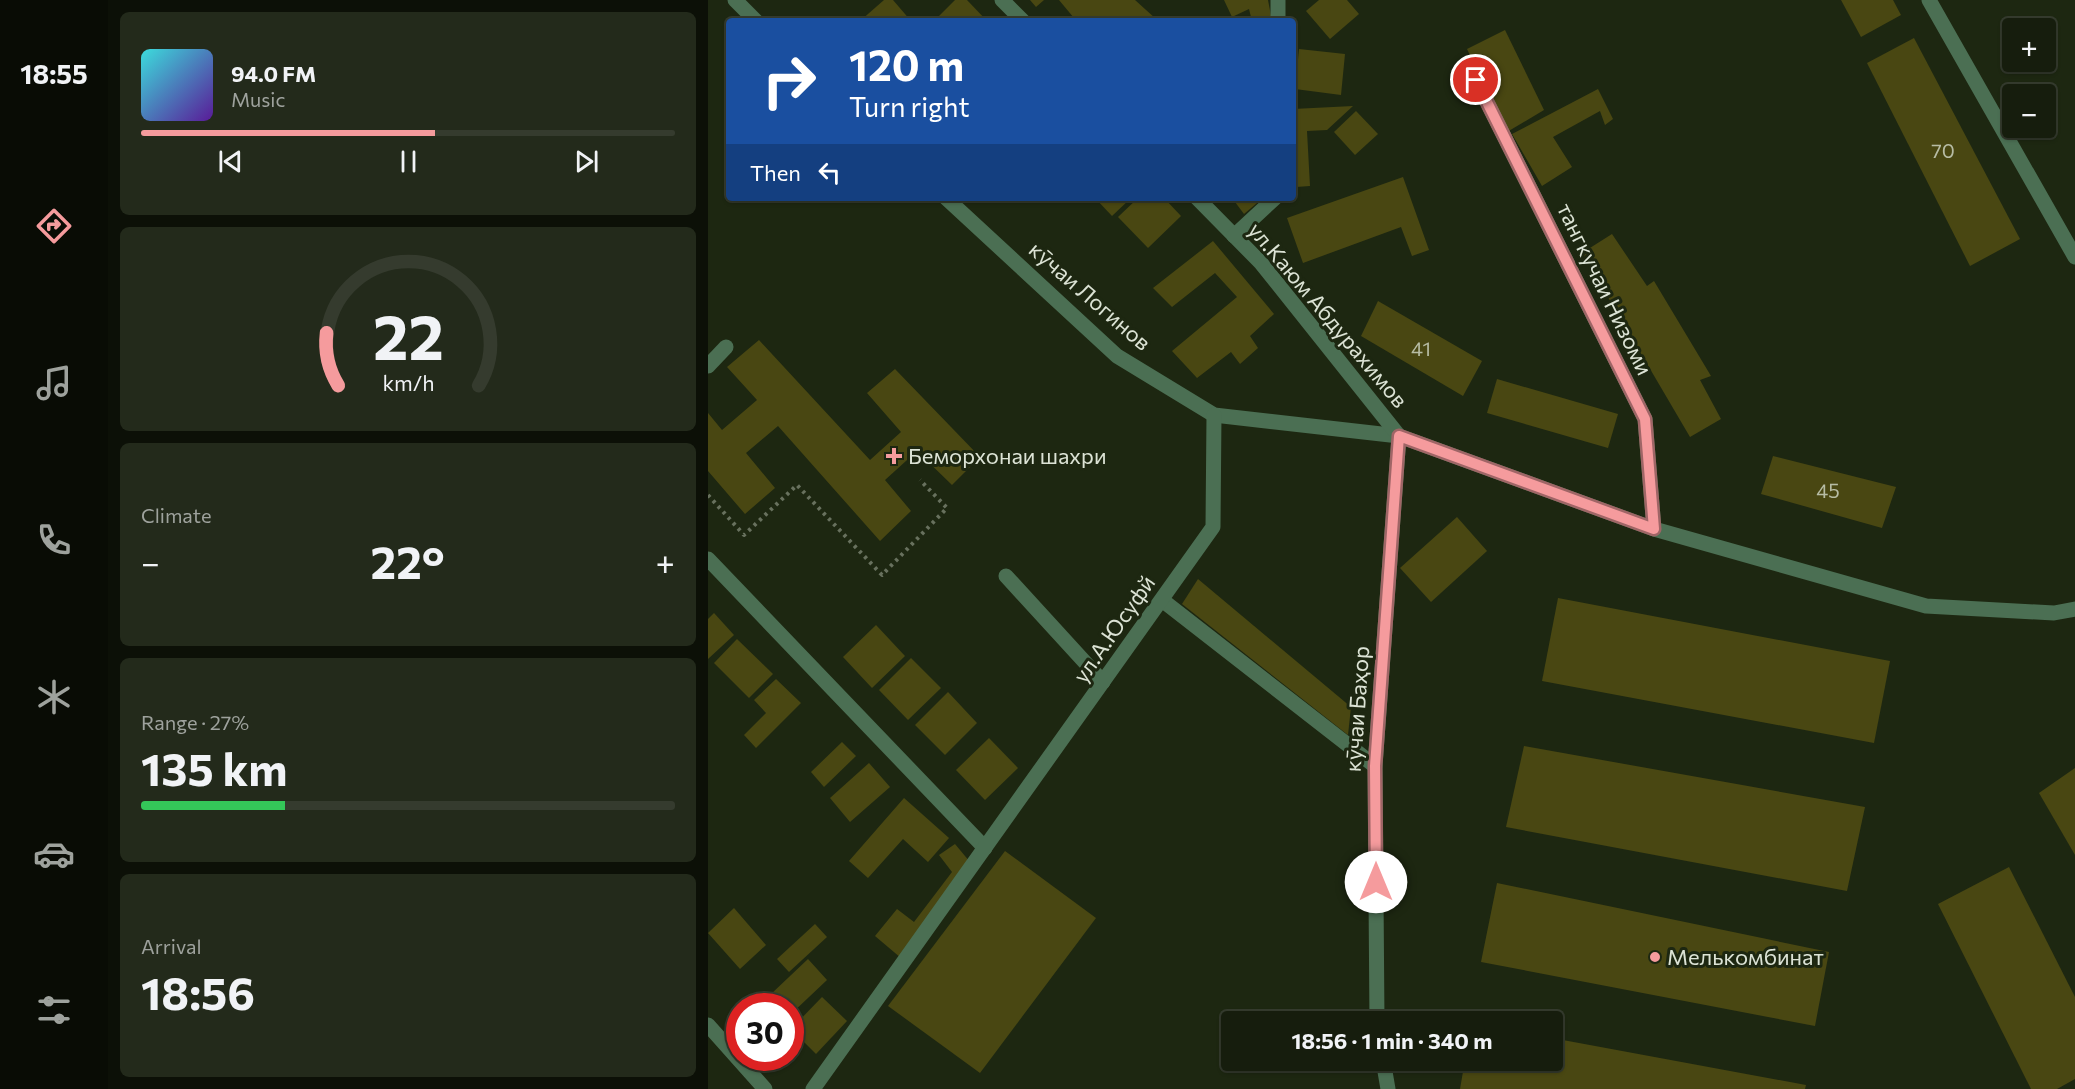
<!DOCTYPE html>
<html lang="en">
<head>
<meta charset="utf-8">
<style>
	body { margin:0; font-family:Commissioner,sans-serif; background:#232a1b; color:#f1f3f6; height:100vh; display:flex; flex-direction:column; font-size:22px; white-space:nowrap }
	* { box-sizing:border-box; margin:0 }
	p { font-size:20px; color:#9ea29d }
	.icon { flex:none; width:33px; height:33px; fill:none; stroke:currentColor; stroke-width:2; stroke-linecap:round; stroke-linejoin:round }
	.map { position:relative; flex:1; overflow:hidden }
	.details { display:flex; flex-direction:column; gap:12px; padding:12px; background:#0c1007; width:600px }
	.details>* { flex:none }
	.hud { position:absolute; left:18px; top:18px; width:570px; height:183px; border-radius:6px; box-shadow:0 2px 4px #0004,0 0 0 2px #353b2e; background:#1a4fa0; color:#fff; overflow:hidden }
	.fabs { position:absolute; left:1294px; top:18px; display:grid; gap:12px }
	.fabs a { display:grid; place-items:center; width:54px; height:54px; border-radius:6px; background:#161d0d; box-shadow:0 2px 4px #0004,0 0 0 2px #353b2e; font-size:30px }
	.speed { position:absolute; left:18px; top:993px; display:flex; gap:12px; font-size:30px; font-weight:700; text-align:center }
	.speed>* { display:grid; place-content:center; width:78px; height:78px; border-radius:50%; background:#161d0d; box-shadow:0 2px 4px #0004,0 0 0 2px #353b2e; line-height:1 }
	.speed .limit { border:9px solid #d22; background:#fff; color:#111 }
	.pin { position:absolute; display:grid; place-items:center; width:51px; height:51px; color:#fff; margin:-26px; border:3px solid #fff; border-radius:50%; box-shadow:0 2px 6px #0007 }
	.me { position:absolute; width:66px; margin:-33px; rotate:0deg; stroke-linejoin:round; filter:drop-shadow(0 0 4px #0008) }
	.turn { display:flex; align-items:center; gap:21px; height:126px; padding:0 24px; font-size:27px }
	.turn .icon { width:78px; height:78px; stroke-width:2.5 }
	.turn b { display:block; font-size:42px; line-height:51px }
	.then { display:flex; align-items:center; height:57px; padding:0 24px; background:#0003; gap:12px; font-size:22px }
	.big { font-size:45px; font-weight:700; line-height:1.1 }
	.details .tile { flex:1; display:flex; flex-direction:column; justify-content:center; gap:9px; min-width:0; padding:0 21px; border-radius:9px; background:#232a1b }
	.details .dial { align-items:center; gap:0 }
	.dial svg { height:156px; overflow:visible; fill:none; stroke:#353b2e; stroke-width:7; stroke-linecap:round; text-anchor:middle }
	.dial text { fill:#f1f3f6; stroke:none }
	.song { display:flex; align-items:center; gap:18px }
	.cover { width:72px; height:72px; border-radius:9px; background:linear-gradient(135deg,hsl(180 70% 55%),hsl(270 70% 35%)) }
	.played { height:6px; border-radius:3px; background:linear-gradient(90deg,#f59b9d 55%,#353b2e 55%) }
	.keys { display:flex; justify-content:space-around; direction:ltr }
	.heat { display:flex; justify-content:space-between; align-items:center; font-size:33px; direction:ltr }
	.charge { height:9px; border-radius:4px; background:linear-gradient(90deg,#34c759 27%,#353b2e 0) }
	.trip { position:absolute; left:513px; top:1011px; width:342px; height:60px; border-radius:6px; background:#161d0d; box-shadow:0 2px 4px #0004,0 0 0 2px #353b2e; font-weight:700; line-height:60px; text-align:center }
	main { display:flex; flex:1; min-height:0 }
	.tabs { display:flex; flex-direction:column; width:108px; justify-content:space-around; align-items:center; background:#090c05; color:#9ea29d }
	.tabs .icon { width:42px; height:42px }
	.tabs .current { color:#f59b9d }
	.tabs b { font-size:27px; color:#f1f3f6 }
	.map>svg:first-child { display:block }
</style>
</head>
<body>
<main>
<nav class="tabs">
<b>18:55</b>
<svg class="icon current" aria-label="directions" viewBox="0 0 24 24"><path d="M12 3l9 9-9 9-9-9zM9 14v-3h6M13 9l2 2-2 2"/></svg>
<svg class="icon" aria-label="music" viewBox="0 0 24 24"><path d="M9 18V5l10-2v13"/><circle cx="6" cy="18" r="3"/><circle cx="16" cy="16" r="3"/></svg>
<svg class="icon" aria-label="phone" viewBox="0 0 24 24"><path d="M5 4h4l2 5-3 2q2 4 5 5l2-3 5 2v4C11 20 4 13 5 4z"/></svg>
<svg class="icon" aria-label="climate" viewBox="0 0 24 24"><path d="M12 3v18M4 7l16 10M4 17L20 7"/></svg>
<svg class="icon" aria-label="car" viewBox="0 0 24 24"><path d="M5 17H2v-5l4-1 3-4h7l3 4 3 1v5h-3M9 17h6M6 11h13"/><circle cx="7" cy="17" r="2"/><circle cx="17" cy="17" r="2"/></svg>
<svg class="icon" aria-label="filters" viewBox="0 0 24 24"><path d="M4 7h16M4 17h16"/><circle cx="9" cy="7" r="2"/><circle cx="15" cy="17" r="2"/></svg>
</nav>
<section class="details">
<div class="tile">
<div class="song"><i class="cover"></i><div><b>94.0 FM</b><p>Music</p></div></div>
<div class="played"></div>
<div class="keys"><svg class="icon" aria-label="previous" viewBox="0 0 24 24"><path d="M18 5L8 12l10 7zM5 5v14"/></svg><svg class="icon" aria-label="pause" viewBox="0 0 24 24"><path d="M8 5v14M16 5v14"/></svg><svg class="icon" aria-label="next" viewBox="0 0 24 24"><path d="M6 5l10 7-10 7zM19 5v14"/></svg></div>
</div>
<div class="tile dial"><svg viewBox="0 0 100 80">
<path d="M14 69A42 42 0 1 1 86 69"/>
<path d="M14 69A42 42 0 0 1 8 42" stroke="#f59b9d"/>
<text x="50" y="56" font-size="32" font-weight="700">22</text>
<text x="50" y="72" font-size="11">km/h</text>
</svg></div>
<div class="tile"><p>Climate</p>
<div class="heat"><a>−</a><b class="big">22°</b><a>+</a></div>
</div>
<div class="tile"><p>Range · 27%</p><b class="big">135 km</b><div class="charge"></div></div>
<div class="tile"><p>Arrival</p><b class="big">18:56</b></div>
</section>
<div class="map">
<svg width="1367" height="1089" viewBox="0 0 1367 1089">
	<rect width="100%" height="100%" fill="#1d2711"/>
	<!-- building -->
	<g fill="#494712">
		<polygon points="176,0 185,0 203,21 152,21"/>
		<polygon points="247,0 259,0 279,21 226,21"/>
		<polygon points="322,0 336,0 328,7"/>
		<polygon points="351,0 427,0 448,19 446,21 363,21 366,18"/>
		<polygon points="516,0 560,0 564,21 544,21 541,9 524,17"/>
		<polygon points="611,0 639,0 651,14 622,39 598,11"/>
		<polygon points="1133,0 1185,0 1193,15 1153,37"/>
		<polygon points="797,30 836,110 799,132 759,49"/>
		<polygon points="1206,38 1312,239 1262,266 1159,63"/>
		<polygon points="591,49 637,54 633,95 587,89"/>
		<polygon points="890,89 905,119 897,125 892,111 845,137 864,167 834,186 804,134"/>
		<polygon points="645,106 619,130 599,131 602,186 588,187 585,109"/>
		<polygon points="648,111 670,134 647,155 626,132"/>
		<polygon points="695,177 721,250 704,256 693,227 595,263 579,218"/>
		<polygon points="387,198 423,198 404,216"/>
		<polygon points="430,198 456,198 473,216 440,248 410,217"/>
		<polygon points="524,198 555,198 536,214"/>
		<polygon points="904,234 939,286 946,281 1003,376 992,380 1013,419 982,437 874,253"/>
		<polygon points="505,241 566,314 542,336 550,348 532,364 523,352 489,378 464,351 529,297 507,273 464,307 445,288"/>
		<polygon points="670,301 774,361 755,396 653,336"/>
		<polygon points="51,340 162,460 193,432 159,393 187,369 272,457 244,485 209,451 177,480 203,511 172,541 70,426 38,453 67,488 37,514 0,471 0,413 14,430 49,400 19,367"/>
		<polygon points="789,379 910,414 900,448 779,413"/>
		<polygon points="1065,456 1188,487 1174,528 1053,494"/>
		<polygon points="749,517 779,551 723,602 692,568"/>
		<polygon points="490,579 643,707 640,735 474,604"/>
		<polygon points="850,598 1182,661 1166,743 834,681"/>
		<polygon points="6,613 26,635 0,659 0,619"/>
		<polygon points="168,625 197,656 164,688 135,657"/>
		<polygon points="29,639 65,674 41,698 6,663"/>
		<polygon points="203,658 233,688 200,720 171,690"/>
		<polygon points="68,679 93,703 48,748 36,735 58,713 46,700"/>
		<polygon points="240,692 269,723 237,755 207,725"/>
		<polygon points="281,738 310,768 277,800 248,770"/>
		<polygon points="134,742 148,756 116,787 103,772"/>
		<polygon points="816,746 1157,807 1139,891 798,827"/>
		<polygon points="161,763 182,787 142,822 122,798"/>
		<polygon points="1367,768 1367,855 1331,793"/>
		<polygon points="196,798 241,838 220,862 195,839 160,878 141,861"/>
		<polygon points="247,844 262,862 193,958 167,936 189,909 206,922 244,872 231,855"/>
		<polygon points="297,851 388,918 272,1073 180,1006"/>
		<polygon points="1301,867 1367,997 1367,1079 1349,1089 1323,1089 1230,904"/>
		<polygon points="789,883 1121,952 1107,1026 773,962"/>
		<polygon points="26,908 58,945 32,969 0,933"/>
		<polygon points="107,924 119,937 81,972 69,959"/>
		<polygon points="100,959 119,980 82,1015 82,1006 73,1006 62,995"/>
		<polygon points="114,997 139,1021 108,1054 83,1029"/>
		<polygon points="844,1038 1098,1085 1097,1089 752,1089 757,1060 844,1060"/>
	</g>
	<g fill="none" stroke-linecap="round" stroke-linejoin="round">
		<!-- path -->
		<polyline stroke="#68715e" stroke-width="4" stroke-dasharray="3 4.5" stroke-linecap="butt" points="0,495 36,535 89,485 174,575 239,508 212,480"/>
		<!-- minor -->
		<g stroke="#4b6f53" stroke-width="15">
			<polyline points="27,0 48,21"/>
			<polyline points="294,0 315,21"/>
			<polyline points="570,0 570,21"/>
			<polyline points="1221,0 1367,257"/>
			<polyline points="768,80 937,419 946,529"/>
			<polyline points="238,198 409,356 506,415 691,436 946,529 1218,606 1346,613 1367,609"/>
			<polyline points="489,198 553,263 691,436 667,766 669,1022"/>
			<polyline points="526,236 567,198"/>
			<polyline points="0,366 18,347"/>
			<polyline points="0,559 277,848"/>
			<polyline points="298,576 395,682"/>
			<polyline points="454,600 667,766"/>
			<polyline points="0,1025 57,1089"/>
			<polyline points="675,1060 680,1089"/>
			<polyline points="105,1089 505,527 506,415"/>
		</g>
	</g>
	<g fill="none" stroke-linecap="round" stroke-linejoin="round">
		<!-- route casing -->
		<g stroke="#9f6566" stroke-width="15">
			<polyline id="route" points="668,882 667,766 691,436 946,529 937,419 768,80"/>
		</g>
		<!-- route -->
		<use href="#route" stroke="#f59b9d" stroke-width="10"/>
	</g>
	<!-- markers -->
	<g fill="#f59b9d" stroke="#1d2711" stroke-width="2">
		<path d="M183 447h6v6h6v6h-6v6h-6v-6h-6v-6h6z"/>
		<circle cx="947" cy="957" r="6"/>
	</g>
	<g text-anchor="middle" stroke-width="6" stroke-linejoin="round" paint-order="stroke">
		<!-- number labels -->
		<g font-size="20" fill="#b7bca4">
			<text x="1235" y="158">70</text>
			<text x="713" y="356">41</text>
			<text x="1120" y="498">45</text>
		</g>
		<!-- street labels -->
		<g font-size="22" fill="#dce3d5" stroke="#1d2711">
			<text transform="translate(897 289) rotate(64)" y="8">тангкучаи Низоми</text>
			<text transform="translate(382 296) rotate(41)" y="8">кӯчаи Логинов</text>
			<text transform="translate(620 315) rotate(50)" y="8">ул.Каюм Абдурахимов</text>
			<text transform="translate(406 629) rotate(-55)" y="8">ул.А.Юсуфй</text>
			<text transform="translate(649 709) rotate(-86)" y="8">кӯчаи Баҳор</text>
		</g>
		<!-- poi labels -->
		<g font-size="22" fill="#dce3d5" stroke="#1d2711" text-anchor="start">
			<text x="200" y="464">Беморхонаи шахри</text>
			<text x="959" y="965">Мелькомбинат</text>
		</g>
	</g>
</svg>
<div class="fabs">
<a>+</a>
<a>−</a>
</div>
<div class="speed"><div class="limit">30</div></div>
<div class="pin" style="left:768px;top:80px;background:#d93025"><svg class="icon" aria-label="arrive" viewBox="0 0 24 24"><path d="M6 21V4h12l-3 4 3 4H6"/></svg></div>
<svg class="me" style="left:668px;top:882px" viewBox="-20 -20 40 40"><circle r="19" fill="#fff"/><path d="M0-13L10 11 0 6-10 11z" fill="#f59b9d"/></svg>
<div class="trip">18:56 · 1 min · 340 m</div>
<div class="hud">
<div class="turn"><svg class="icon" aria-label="right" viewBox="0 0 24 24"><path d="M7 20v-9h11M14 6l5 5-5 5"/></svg><div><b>120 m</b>Turn right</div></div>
<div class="then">Then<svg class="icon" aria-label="left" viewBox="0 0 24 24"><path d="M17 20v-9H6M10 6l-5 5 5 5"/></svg></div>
</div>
</div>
</main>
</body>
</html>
